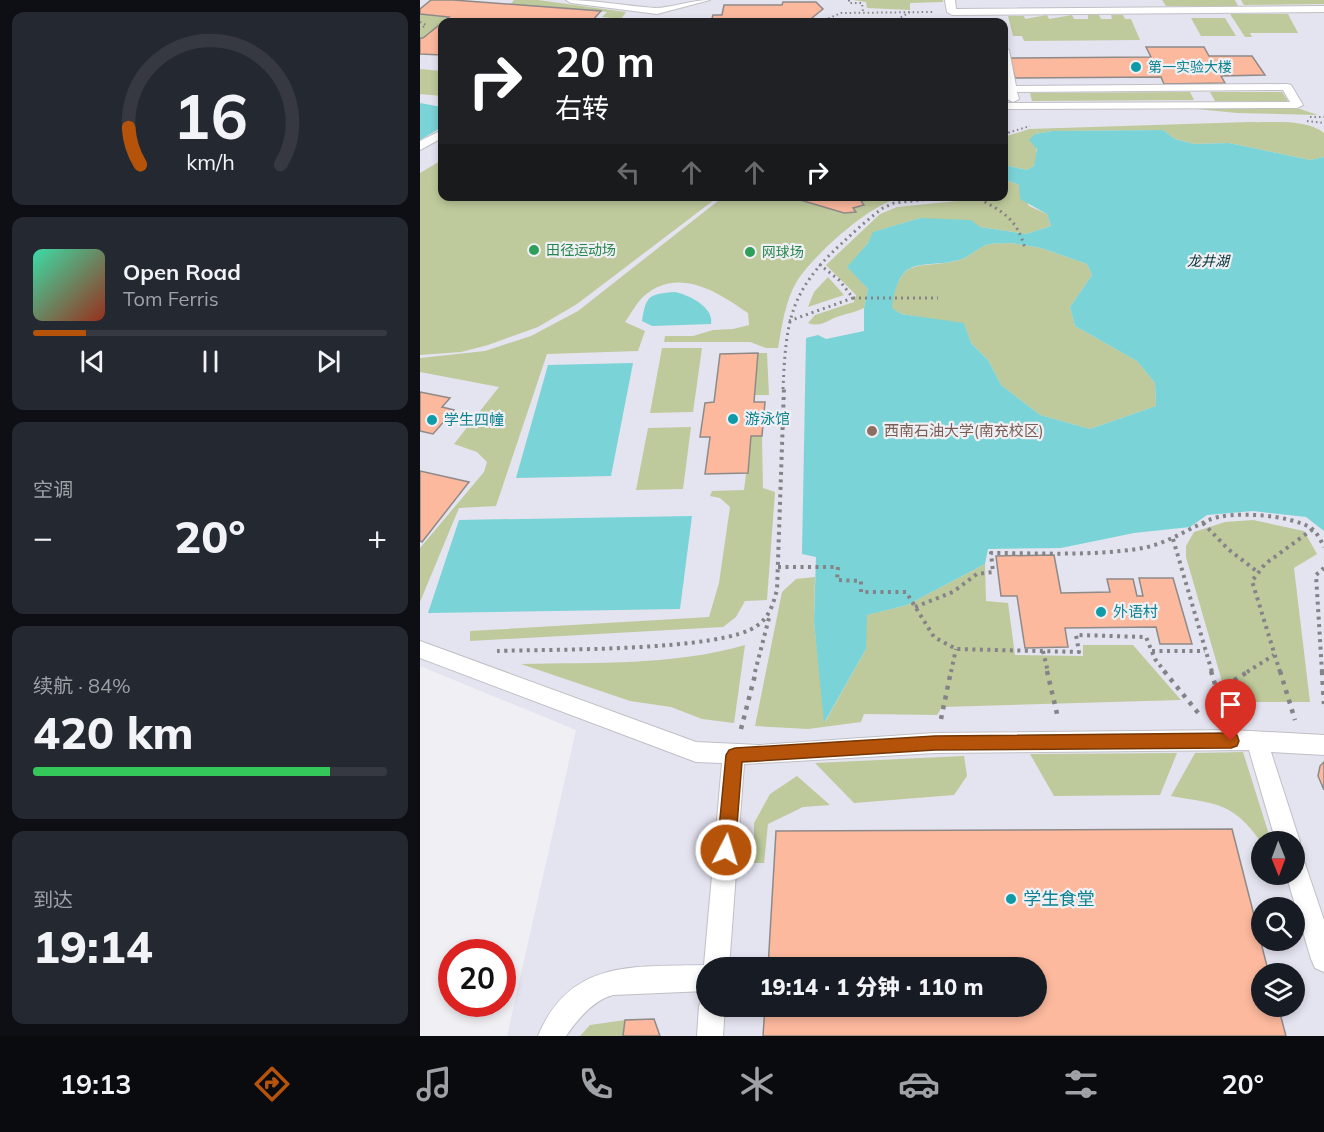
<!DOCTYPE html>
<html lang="zh">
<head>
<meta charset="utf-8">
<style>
	body { margin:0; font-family:Mulish,"Noto Sans SC",sans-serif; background:#242831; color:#f1f3f6; height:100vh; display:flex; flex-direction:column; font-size:22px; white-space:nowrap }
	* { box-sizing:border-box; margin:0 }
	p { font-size:20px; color:#9ea1a6 }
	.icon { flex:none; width:33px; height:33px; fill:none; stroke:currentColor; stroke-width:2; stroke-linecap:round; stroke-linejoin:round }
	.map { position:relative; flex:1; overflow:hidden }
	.drawer { display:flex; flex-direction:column; gap:12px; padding:12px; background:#0d0f14; width:420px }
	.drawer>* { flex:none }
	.guide { position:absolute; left:18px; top:18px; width:570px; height:183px; border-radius:12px; box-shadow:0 3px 9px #0003; background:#202124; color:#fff; overflow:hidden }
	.needle { width:39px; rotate:179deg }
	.fabs { position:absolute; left:831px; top:831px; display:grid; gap:12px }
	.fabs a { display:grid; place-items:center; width:54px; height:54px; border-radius:50%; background:#171b24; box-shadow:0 3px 9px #0003; font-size:30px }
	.speed { position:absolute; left:18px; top:939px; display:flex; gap:12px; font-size:30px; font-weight:700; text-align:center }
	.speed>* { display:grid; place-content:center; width:78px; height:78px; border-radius:50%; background:#171b24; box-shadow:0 3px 9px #0003; line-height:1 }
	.speed .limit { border:9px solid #d22; background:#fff; color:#111 }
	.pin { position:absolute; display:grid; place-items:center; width:51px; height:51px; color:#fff; margin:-62px -26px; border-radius:50% 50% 50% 0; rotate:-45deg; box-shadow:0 0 6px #0007 }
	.pin .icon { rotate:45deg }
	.me { position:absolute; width:66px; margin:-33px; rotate:5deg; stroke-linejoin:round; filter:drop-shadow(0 0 4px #0008) }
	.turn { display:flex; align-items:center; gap:21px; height:126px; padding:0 18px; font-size:27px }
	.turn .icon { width:78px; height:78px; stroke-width:2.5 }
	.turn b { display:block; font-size:42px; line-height:51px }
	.lanes { display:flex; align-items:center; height:57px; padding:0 18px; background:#0003; justify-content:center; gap:30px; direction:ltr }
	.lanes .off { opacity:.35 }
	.big { font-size:45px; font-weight:800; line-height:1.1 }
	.drawer .tile { flex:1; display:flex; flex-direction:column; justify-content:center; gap:9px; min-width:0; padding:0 21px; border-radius:12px; background:#242831 }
	.drawer .dial { align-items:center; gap:0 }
	.dial svg { height:156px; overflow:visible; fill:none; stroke:#363941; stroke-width:7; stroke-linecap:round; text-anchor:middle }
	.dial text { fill:#f1f3f6; stroke:none }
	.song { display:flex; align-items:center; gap:18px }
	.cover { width:72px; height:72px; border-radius:9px; background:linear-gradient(135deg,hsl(160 70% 55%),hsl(10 70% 35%)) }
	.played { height:6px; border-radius:3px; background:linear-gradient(90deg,#b45309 15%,#363941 15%) }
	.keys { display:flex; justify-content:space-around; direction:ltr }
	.heat { display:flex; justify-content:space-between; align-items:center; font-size:33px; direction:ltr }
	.charge { height:9px; border-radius:4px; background:linear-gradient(90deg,#34c759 84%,#363941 0) }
	.trip { position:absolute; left:276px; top:957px; width:351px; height:60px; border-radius:30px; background:#171b24; box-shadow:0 3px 9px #0003; font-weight:800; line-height:60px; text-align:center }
	.dock { display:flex; height:96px; justify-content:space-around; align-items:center; background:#090b0e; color:#9ea1a6 }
	.dock .icon { width:42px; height:42px }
	.dock .on { color:#b45309 }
	.dock b { font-size:27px; color:#f1f3f6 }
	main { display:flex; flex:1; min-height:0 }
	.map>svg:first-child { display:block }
</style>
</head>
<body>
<main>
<section class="drawer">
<div class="tile dial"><svg viewBox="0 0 100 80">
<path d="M14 69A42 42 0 1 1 86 69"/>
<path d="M14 69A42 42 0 0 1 8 50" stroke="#b45309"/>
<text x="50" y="56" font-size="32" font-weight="700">16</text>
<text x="50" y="72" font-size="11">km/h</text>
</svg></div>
<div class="tile">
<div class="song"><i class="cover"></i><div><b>Open Road</b><p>Tom Ferris</p></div></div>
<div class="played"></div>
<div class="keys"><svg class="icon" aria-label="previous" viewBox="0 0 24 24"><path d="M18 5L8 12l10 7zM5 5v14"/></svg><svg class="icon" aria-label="pause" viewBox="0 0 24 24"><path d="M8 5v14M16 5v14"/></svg><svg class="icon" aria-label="next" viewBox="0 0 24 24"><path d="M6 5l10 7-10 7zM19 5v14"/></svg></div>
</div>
<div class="tile"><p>空调</p>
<div class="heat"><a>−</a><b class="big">20°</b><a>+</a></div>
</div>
<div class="tile"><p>续航 · 84%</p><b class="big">420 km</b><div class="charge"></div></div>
<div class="tile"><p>到达</p><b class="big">19:14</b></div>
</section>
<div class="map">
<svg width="904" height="1036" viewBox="0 0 904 1036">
	<rect width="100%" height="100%" fill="#f0eff4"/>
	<!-- built -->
	<path fill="#e4e3f0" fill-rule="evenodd" d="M0 0H904V1036H87L156 730 0 666ZM22 22H584V196H22ZM842 842H874V874H842ZM842 908H874V940H842ZM286 968H616V1006H286ZM842 974H874V1006H842Z"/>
	<!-- green -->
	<g fill="#beca9c">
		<polygon points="94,0 118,0 206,12 201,19 182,17 187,12 91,4"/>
		<polygon points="433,0 523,0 523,2 490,3 490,10 447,8 446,2"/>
		<polygon points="742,0 815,0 818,6 746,6"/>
		<polygon points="821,0 904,0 904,4 824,5"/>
		<polygon points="0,14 29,17 3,38 0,38"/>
		<polygon points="810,14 868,14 878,33 830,33 832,37 825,37"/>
		<polygon points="627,15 629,19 652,15 654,19 668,19 668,15 679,15 681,19 692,19 691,15 703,15 705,19 711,19 720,40 604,41 602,36 593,36 588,16 604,16 605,19"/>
		<polygon points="771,18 805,18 816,36 781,36"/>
		<polygon points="0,69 22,71 22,96 0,94"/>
		<polygon points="770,92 774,100 612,101 610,93"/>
		<polygon points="790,92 862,92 868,101 795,101"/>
		<polygon points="766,108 877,108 898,115 817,113"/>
		<path d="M829 122C851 123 886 118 904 133V157L890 160 809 143 774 144 755 139 743 130 632 131 615 134 617 156 614 166 607 170 584 165V137L609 129Z"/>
		<polygon points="22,160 22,196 298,197 157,304 118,327 68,345 41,352 0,355 0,173"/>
		<path d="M584 179 599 185 609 206 627 214 631 226 606 234 500 218 454 232 448 243 428 267 448 289 444 308C436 312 428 313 420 316 408 319 402 328 388 323L395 315 434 302 436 295 406 265 460 214 477 207 547 200 550 197 584 196Z"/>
		<path d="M303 197H369L424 213 436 212 433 208 444 206 441 201 452 199 450 197H469L471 201C443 211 393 256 377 281 365 301 362 326 358 348H346L330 342H244L245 336H273L293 330 313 329 329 325 328 313C298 292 258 266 224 296 216 303 211 314 205 322L225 331 218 351 127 354 76 506 39 508 0 602V548L64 472 67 462 57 452 34 444 79 387 0 372V358L65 351 111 336 158 311Z"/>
		<path d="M592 243 621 248 667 264 672 275 650 307 655 326 717 361 735 383 736 406 670 429 620 415 581 385 568 360 551 343 544 324 481 314 471 308C481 252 499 271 539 260 549 257 555 250 564 246 571 242 584 244 592 243Z"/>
		<polygon points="408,277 424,295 388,307 394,292"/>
		<polygon points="242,348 282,348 273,412 230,413"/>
		<polygon points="338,353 347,353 349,395 335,395"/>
		<polygon points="271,427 263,489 216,490 228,428"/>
		<polygon points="331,436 342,436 343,488 355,492 347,600 325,601 316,617 303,627 50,641 50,631 289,617 299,583 310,507 300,498 290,496 292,491 324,490"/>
		<polygon points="833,520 884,531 897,554 874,568 890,702 808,702 766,557 766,546 774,532 805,522"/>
		<polygon points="565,564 566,601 588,603 595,655 663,656 663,645 713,645 761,700 522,707 517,715 444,714 441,722 388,729 335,726 362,592 376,579 395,577 394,622 405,722 446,649 446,615 487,605"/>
		<path d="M325 645 314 723 282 719 251 707 210 701 101 664C177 662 252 666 325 645Z"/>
		<path d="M823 752 851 841 841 842C813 802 796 804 751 796L775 753Z"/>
		<polygon points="757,753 740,795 634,796 610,754"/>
		<polygon points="544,756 547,776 534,795 434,803 395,763"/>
		<polygon points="377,776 410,805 383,807 348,824 344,863 334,863 334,823 350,794"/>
		<polygon points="205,1020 203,1036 160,1036 170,1025"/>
	</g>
	<!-- water -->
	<g fill="#7ad3d6" fill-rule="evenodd">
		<polygon points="0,103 22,107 22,127 0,140"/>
		<path d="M743 130 755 139 774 144 809 143 890 160 904 157V531L886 517 833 511 787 515 770 527 714 533 641 548 568 549 565 564 487 605 447 615 446 649 404 723 394 622 396 557 382 554 386 338 398 335 406 339 444 331V308L448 289 427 267 448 243 453 232 500 218 551 220 560 227 606 234 631 226 627 214 600 199 599 185 584 179V165L607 170 614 166 617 149 609 140 615 134 632 131ZM592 243 621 248 667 264 672 275 650 307 655 326 717 361 735 383 736 406 670 429 620 415 581 385 568 360 551 343 544 323 481 314 472 308C480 252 500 270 539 260 549 257 555 250 564 246 571 242 584 244 592 243Z"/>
		<path d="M255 292C269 295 294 307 291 324L232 326 222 321C226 295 229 294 255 292Z"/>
		<polygon points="213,363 191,476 96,478 128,365"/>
		<polygon points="272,516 260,609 8,613 39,520"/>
	</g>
	<!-- building -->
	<g fill="#fcb99e" stroke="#8f8a88" stroke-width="1.5">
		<polygon points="11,0 33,0 181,11 171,22 103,22 63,19 59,22 22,22 22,55 0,54 0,38 3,38 29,17 0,14 0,9"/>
		<polygon points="363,2 396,2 403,9 387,22 291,22 293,15 302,15 304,5 362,5"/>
		<polygon points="726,47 784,47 789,56 832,56 845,75 801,76 805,83 744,84 741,77 595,78 590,58 731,57"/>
		<polygon points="389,196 450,196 452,199 441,201 444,205 433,208 436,212 424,213 377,199"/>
		<polygon points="338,353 334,402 345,402 342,436 331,436 328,473 285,474 290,437 280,437 285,403 294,402 300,354"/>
		<polygon points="0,392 30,398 22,407 34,410 13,434 0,431"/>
		<polygon points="0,471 49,482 2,542 0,541"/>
		<polygon points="634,555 641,593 690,592 687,579 713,579 717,596 723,596 719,578 753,578 772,644 740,644 736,627 645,628 648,647 605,648 597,596 581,596 576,556"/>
		<polygon points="904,762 904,790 898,776 900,766"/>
		<polygon points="812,829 849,974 842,974 842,1006 858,1006 866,1036 343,1036 345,1006 616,1006 616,968 348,968 356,831"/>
		<polygon points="234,1019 240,1036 203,1036 205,1020"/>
	</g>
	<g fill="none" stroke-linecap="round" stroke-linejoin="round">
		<!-- service casing -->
		<g stroke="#c0bfc4" stroke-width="2">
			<g id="service">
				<path d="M146 0C176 0 205 6 235 8 251 8 271 0 290 0L237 14 151 3Z"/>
				<polygon points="525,0 535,0 536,9 904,6 904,12 532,15 527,12"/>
				<polygon points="584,47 589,50 596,86 867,84 871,85 883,105 877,108 584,109 584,103 870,102 863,90 597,92 599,99 593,102 587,99 584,77"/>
				<polygon points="22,130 22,138 0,150 0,141"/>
				<path d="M0 641 276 742 339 745 515 733 811 730 904 735V755L851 752 880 842 874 850V842H856L829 750 515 753 324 764 309 968H286V991L193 995C173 1000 157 1020 146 1036H118C150 959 214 967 284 965L302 763 276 762 0 658Z"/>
				<polygon points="874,852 882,855 904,920 904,972 895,968 891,959 866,874 874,874"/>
				<polygon points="286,995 286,1006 305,1006 303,1036 277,1036 279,1006 283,997"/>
			</g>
		</g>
		<!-- path-far3 -->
		<g stroke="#848387" stroke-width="2" stroke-dasharray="1.5 3" stroke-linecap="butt">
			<polyline points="429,0 429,3 442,3 443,12"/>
			<polyline points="0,22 6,25 0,29"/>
			<polyline points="400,22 421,13 513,12"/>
			<polyline points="473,22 490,12"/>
			<polyline points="890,117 904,117"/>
			<polyline points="887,121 904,123"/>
			<polyline points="584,134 610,126"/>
		</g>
		<!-- path-far2 -->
		<g stroke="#848387" stroke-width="3" stroke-dasharray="2 4" stroke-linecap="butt">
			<path d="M554 196C581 211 597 217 605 249"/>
			<polyline points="433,298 518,298"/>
			<polyline points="369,321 433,298 419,280 399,264"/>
			<path d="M363 389C366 322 369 292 421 244 434 232 448 219 463 208L474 203 537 196"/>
		</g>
		<!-- path-far1 -->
		<g stroke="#848387" stroke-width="4" stroke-dasharray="3 4.5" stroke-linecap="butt">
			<polyline points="783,523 808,549 839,573"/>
			<polyline points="753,539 792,672"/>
			<polyline points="358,567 418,567 417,580 441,581 441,592 486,592 514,637 536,649 659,652 656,635 726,637 735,659 745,672"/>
			<path d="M495 607 533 592 557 574 573 572 571 553C619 553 669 556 717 549 745 545 764 531 789 520 811 510 871 515 891 528 897 532 901 541 904 547"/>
			<path d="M77 651C127 649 305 652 338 625 350 616 353 604 357 590L364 388"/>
			<polyline points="623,651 628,672"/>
			<polyline points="732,651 785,651"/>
			<polyline points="335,672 350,614"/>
			<polyline points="531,672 536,649"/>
			<polyline points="827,672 854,655"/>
			<polyline points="860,672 832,581 845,564 893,529"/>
			<polyline points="902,672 896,575 904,568"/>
		</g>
		<!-- path -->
		<g stroke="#848387" stroke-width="4.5" stroke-dasharray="4 6" stroke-linecap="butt">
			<polyline points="627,671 638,718"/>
			<polyline points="744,671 779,714"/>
			<polyline points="791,671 805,717"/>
			<polyline points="860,671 875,720"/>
			<polyline points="902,671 904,704"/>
			<polyline points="797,691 829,671"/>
			<polyline points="521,719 531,671"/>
			<polyline points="321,729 336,671"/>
		</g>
		<!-- service -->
		<use href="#service" fill="#fff" fill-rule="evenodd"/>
	</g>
	<!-- route -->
	<polygon fill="#b45309" stroke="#753606" stroke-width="1.5" points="811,733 817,735 819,741 817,746 811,748 515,750 322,762 315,850 312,856 306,858 300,856 297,850 306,755 309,750 315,748 515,736"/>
	<!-- markers -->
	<g fill="#0f9aa8" stroke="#f0eff4" stroke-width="2">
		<circle cx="716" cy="67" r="6"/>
		<circle cx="313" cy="419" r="6"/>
		<circle cx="12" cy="420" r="6"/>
		<circle cx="681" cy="612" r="6"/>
		<circle cx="591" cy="899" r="6"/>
	</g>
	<g fill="#2e9e5b" stroke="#f0eff4" stroke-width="2">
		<circle cx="114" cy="250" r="6"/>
		<circle cx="330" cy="252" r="6"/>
	</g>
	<circle fill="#8d6e63" stroke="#f0eff4" stroke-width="2" cx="452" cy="431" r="6"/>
	<g text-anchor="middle" stroke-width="4.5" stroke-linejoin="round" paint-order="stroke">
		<!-- far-culture labels -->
		<g font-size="14" fill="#0d838f" stroke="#f0eff4" text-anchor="start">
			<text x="728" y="72">第一实验大楼</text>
		</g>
		<!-- far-leisure labels -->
		<g font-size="14" fill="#27864d" stroke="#f0eff4" text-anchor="start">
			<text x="126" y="255">田径运动场</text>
			<text x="342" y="257">网球场</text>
		</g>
		<!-- far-water labels -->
		<g font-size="14" font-style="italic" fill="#023032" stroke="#f0eff4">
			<text x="788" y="266">龙井湖</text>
		</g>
		<!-- culture labels -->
		<g font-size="15" fill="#0d838f" stroke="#f0eff4" text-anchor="start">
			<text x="325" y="424">游泳馆</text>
			<text x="24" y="425">学生四幢</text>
			<text x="693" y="617">外语村</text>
		</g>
		<!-- education labels -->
		<g font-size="15" fill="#785e54" stroke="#f0eff4" text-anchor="start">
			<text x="464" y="436">西南石油大学(南充校区)</text>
		</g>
		<!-- near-culture labels -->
		<g font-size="18" fill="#0d838f" stroke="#f0eff4" text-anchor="start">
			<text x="603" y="905">学生食堂</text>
		</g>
	</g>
</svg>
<div class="fabs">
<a><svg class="needle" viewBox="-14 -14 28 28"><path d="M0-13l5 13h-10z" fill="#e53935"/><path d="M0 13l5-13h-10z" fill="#9ea1a6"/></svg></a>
<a><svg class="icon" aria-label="search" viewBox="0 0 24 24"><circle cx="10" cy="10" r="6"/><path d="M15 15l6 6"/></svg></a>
<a><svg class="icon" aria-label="layers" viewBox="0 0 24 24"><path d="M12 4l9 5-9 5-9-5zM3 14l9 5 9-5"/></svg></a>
</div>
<div class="speed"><div class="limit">20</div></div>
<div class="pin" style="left:811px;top:741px;background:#d93025"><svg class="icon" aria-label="arrive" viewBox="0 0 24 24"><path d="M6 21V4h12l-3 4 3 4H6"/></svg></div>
<svg class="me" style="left:306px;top:850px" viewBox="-20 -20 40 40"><circle r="17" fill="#b45309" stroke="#fff" stroke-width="3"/><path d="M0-11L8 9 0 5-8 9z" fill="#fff"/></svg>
<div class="trip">19:14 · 1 分钟 · 110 m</div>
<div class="guide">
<div class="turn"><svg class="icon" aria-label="right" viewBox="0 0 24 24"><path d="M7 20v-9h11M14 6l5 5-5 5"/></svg><div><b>20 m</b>右转</div></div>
<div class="lanes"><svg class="icon off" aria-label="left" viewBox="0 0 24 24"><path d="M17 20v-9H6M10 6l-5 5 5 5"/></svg><svg class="icon off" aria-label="ahead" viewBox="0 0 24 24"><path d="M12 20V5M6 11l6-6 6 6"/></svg><svg class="icon off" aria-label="ahead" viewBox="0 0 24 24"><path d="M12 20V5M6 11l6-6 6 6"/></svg><svg class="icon" aria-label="right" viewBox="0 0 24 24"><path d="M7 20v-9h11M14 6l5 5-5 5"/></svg></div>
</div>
</div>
</main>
<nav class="dock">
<b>19:13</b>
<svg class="icon on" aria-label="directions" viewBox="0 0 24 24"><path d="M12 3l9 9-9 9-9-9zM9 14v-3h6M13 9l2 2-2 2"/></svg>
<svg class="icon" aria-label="music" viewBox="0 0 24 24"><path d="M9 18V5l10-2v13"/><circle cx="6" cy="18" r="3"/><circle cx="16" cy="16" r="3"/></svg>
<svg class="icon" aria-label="phone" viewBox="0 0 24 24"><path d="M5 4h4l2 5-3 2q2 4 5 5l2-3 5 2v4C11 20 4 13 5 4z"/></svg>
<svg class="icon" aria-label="climate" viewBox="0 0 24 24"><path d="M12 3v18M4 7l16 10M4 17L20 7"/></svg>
<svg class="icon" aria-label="car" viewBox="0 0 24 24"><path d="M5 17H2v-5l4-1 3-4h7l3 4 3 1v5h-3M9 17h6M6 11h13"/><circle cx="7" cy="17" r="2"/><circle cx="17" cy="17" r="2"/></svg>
<svg class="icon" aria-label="filters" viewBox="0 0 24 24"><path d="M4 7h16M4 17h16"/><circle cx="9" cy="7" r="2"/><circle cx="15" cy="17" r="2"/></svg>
<b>20°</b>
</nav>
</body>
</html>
